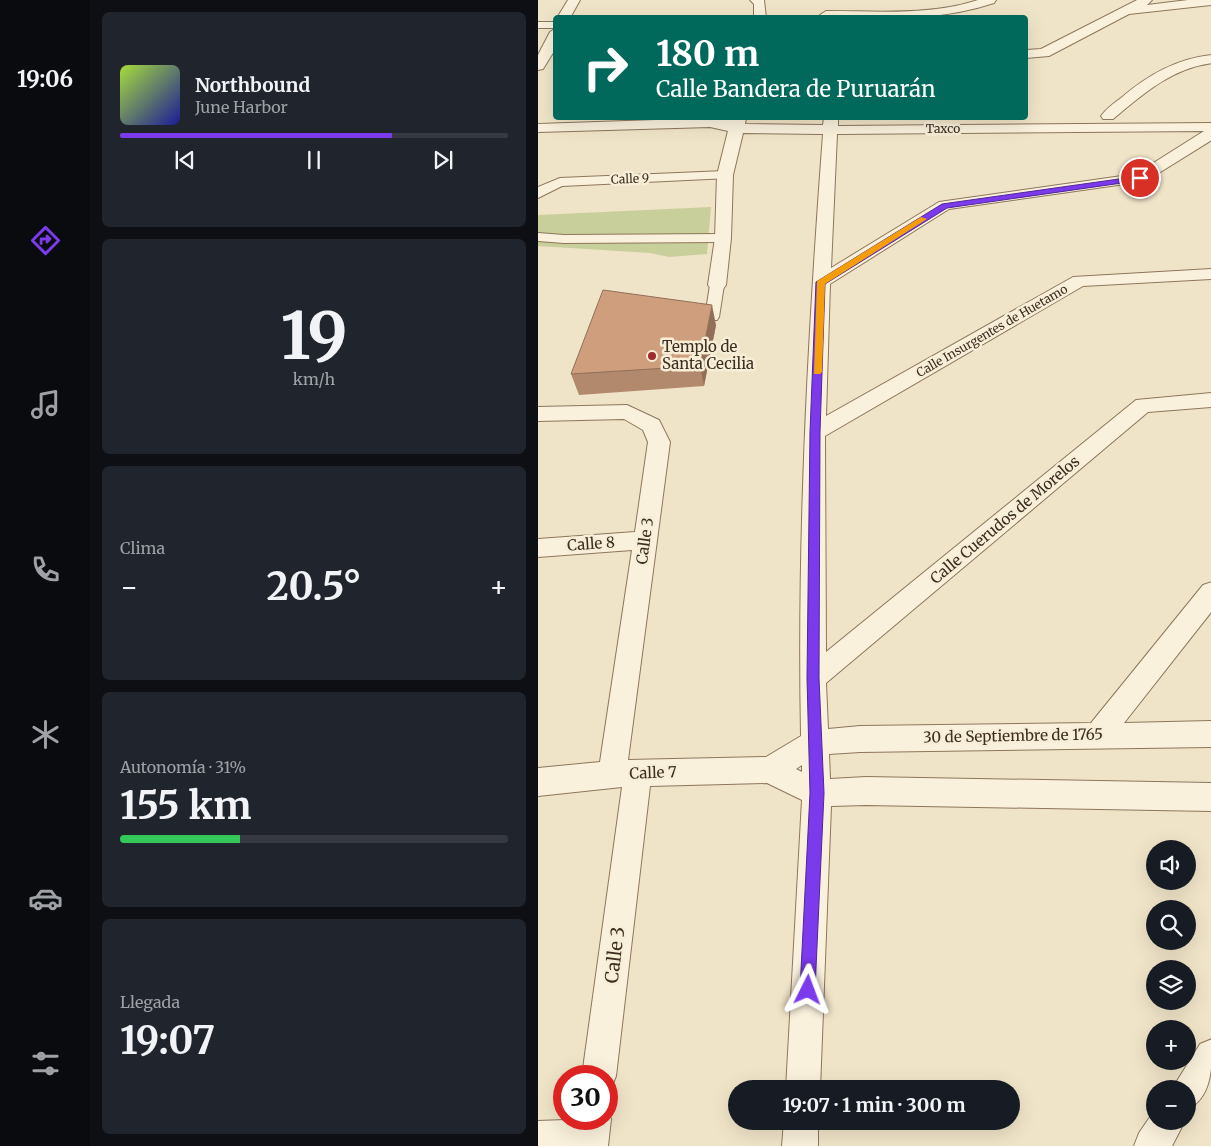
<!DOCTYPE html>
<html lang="es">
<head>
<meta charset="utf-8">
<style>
	body { margin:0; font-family:Merriweather,serif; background:#20242c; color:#f1f3f6; height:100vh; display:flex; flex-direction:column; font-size:19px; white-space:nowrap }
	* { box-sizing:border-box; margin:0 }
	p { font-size:16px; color:#9ea1a6 }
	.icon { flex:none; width:28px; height:28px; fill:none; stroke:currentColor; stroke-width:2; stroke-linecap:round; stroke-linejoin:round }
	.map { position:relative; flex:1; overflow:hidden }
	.drawer { display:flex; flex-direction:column; gap:12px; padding:12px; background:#0d0f14; width:448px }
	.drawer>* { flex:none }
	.guide { position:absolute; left:15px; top:15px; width:475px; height:105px; border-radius:5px; box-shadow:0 5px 20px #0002; background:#00695c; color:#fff; overflow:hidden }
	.fabs { position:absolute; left:608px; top:840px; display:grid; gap:10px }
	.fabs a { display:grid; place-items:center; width:50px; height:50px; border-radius:50%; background:#171b24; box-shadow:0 5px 20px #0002; font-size:25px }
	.speed { position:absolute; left:15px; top:1065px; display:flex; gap:10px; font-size:25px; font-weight:700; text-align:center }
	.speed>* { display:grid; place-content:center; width:65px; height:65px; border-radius:50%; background:#171b24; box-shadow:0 5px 20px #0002; line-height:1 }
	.speed .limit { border:8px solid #d22; background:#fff; color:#111 }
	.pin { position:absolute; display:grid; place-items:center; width:42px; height:42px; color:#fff; margin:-21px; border:2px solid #fff; border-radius:50%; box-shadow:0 1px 5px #0007 }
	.me { position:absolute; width:55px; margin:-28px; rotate:3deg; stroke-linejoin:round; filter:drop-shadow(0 0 4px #0008) }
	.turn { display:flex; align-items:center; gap:18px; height:105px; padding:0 20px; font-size:22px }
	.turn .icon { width:65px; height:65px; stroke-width:2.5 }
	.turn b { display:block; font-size:35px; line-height:42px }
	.big { font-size:38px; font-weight:700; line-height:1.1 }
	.drawer .card { flex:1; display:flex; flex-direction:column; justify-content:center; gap:8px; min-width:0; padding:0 18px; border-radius:8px; background:#20242c }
	.drawer .dial { align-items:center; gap:0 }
	.dial b { font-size:65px; line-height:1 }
	.song { display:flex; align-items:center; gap:15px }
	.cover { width:60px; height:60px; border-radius:8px; background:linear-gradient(135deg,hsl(80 70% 55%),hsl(240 70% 35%)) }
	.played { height:5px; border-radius:2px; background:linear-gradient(90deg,#7c3aed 70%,#363941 70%) }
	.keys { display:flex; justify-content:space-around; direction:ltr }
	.heat { display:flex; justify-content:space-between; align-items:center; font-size:28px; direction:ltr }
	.charge { height:8px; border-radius:4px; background:linear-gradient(90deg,#34c759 31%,#363941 0) }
	.trip { position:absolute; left:190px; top:1080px; width:292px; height:50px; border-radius:25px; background:#171b24; box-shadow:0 5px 20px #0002; font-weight:700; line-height:50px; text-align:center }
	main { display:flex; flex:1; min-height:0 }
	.tab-bar { display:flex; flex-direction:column; width:90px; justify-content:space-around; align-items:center; background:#090b0e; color:#9ea1a6 }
	.tab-bar .icon { width:35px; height:35px }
	.tab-bar .current { color:#7c3aed }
	.tab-bar b { font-size:22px; color:#f1f3f6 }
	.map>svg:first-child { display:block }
</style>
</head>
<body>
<main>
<nav class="tab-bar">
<b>19:06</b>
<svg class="icon current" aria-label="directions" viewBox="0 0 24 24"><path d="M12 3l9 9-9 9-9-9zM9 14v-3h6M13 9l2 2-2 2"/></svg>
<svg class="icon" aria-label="music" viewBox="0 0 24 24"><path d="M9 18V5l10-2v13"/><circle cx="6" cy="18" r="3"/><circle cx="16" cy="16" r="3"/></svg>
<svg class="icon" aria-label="phone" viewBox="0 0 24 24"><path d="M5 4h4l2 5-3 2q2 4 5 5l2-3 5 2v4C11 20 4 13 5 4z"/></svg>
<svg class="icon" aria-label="climate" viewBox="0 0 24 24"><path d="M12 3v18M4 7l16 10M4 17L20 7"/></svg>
<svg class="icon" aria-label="car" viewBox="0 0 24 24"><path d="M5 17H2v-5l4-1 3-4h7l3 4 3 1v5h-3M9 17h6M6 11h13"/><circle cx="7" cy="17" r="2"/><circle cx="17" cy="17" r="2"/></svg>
<svg class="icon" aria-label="filters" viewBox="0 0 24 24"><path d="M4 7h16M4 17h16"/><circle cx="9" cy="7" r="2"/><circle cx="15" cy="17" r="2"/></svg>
</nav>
<section class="drawer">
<div class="card">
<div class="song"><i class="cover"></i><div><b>Northbound</b><p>June Harbor</p></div></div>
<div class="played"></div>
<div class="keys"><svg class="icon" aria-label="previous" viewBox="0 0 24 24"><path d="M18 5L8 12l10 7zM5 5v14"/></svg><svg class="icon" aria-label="pause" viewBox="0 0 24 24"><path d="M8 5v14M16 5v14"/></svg><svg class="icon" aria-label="next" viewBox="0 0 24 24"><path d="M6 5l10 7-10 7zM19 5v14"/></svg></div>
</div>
<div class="card dial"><b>19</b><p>km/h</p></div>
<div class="card"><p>Clima</p>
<div class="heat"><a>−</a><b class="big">20.5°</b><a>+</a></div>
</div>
<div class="card"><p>Autonomía · 31%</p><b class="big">155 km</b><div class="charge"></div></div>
<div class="card"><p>Llegada</p><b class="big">19:07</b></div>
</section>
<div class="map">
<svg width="674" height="1146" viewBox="0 0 674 1146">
	<rect width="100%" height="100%" fill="#f0e4c8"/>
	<!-- green -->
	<polygon fill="#c9cf9b" points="173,207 169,254 131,257 112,253 0,246 0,215"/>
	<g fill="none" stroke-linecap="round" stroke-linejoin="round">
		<!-- pedestrian casing -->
		<g stroke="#8d765c" stroke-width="2">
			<g id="pedestrian">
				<rect x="0" y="22" width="18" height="6"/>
				<polygon points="187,171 193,175 191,178 24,186 0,198 0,187 22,178"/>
				<polygon points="0,233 26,235 185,234 192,238 185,242 26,243 0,241"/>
				<polygon points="179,281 184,282 186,285 181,317 179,320 169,320 167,317 172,285 174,282"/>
				<polygon points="54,1119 64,1123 68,1133 64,1143 56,1146 0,1146 0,1121"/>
			</g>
		</g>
		<!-- minor casing -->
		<g stroke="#8d765c" stroke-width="2">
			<g id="minor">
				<polygon points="30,0 42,0 32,18 19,18"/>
				<polygon points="212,0 226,0 228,18 216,18 216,4"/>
				<path d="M440 0H458L456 3C399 22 344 18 284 18L282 15 288 11C338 11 392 16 440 0Z"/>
				<polygon points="599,0 614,0 609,5 650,0 674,0 674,5 591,14 511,56 488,58 488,50 503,49"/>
				<polygon points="18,28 18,48 5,69 0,70 0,55 12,32"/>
				<path d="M674 55V63C634 68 605 94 575 119H565L563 116C568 109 576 103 583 98 610 75 638 59 674 55Z"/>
				<path d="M177 118H208L207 124 285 125 286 118H300V126L674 123V140L608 181 411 209 292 284 288 416 535 277 674 269V279L545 286 287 436 288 652 598 400 674 393V407L610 412 288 683 290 729 322 726 553 723 665 585 674 582V611L586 723 674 721V747L322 752 291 754 292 779 328 777 674 783V811L328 805 293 806 282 1089H248L264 800 229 783 112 786 78 1076 73 1088 69 1090V1076H44L84 787 0 796V768L62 762 94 550 0 557V539L97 532 110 442 105 430 86 419 0 421V407L89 405 121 420 132 442 90 760 228 757 263 736C259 535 270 334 285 134L205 133 195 175 193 238 188 285 185 289 179 291 173 289 170 285 177 238 179 175 190 131 172 127 0 132V124ZM666 131 598 174 401 202 293 268 299 134ZM264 765V772L258 769Z"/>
				<path d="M674 1039C674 1069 674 1097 649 1110V1089H634L662 1044Z"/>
				<polygon points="69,1108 73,1119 70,1146 34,1146 39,1119 69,1119"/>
				<polygon points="616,1111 616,1121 647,1121 634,1146 596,1146 601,1133"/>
				<polygon points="246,1121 280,1121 280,1146 244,1146"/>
			</g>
		</g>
		<!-- pedestrian -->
		<use href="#pedestrian" fill="#faf1dc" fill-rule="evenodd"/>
		<!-- minor -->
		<use href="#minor" fill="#faf1dc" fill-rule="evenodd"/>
	</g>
	<!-- wall -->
	<polygon fill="#b2896c" points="178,325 166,386 41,395 33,374"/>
	<!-- shaded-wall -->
	<polygon fill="#916f58" points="174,305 178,325 166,386 162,366"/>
	<!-- building -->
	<polygon fill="#cf9f7d" stroke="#916f58" points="65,290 174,305 162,366 33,374"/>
	<!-- route -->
	<polygon fill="#7c3aed" stroke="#51269a" points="602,176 606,178 605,180 409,208 287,284 282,432 281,678 286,793 277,990 275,996 270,998 264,996 262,990 272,793 269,678 272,432 278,282 404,204"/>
	<!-- slow -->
	<polygon fill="#f59e0b" points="383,217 389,219 287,284 284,372 282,374 276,374 279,281"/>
	<!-- markers -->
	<circle fill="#9e2a2b" stroke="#f7eed8" stroke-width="2" cx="114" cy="356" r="5"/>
	<g text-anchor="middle" stroke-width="5" stroke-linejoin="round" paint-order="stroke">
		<!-- far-street labels -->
		<g font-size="12" fill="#3d2e20" stroke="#f7eed8">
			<text x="405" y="133">Taxco</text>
			<text transform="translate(92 179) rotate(-2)" y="4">Calle 9</text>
			<text transform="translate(454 331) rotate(-30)" y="4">Calle Insurgentes de Huetamo</text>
		</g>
		<!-- poi labels -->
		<g font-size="15" fill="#3d2e20" stroke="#f7eed8" text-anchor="start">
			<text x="124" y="352">Templo de<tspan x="124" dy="17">Santa Cecilia</tspan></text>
		</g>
		<!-- street labels -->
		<g font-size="15" fill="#3d2e20" stroke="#f7eed8">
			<text transform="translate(467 520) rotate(-40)" y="5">Calle Cuerudos de Morelos</text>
			<text transform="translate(107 541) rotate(-82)" y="5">Calle 3</text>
			<text transform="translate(53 544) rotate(-4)" y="5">Calle 8</text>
			<text transform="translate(475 736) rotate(-1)" y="5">30 de Septiembre de 1765</text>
			<text transform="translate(115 773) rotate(-2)" y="5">Calle 7</text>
		</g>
		<!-- near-street labels -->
		<g font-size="18" fill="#3d2e20" stroke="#f7eed8">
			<text transform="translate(77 955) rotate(-83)" y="6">Calle 3</text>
		</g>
	</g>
</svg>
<div class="fabs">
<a><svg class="icon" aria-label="sound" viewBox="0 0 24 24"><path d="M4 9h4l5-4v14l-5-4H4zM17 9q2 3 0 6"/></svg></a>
<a><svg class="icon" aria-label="search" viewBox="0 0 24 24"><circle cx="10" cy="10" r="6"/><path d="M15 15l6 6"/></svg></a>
<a><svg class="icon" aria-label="layers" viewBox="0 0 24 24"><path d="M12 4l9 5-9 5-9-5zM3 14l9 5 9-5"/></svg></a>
<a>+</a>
<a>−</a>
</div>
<div class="speed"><div class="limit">30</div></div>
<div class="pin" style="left:602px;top:178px;background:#d93025"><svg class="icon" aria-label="arrive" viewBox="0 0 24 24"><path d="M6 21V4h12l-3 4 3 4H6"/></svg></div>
<svg class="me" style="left:270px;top:990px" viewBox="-20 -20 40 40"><path d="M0-17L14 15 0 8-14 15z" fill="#7c3aed" stroke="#fff" stroke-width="4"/></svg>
<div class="trip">19:07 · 1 min · 300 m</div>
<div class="guide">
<div class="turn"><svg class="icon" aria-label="right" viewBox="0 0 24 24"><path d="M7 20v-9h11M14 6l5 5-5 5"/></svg><div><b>180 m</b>Calle Bandera de Puruarán</div></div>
</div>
</div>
</main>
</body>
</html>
